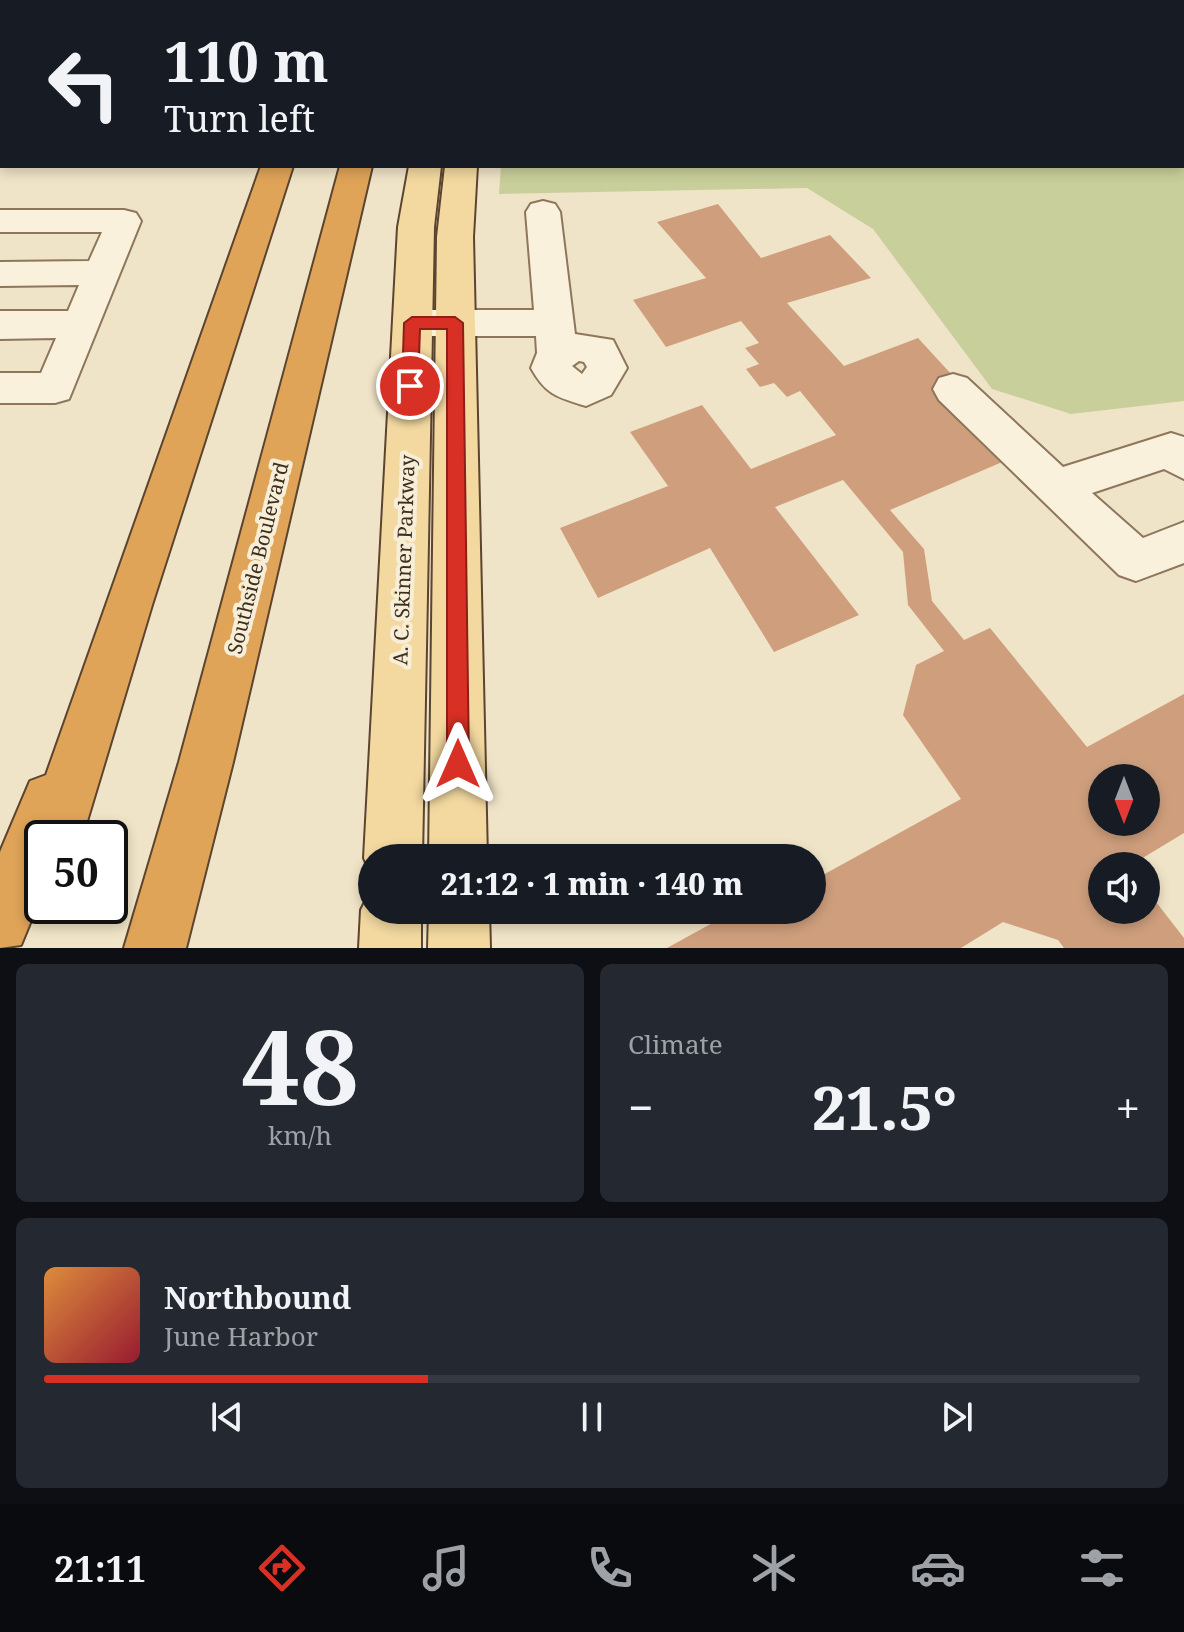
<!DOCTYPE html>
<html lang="en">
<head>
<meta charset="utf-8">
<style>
	body { margin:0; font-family:"Noto Serif",serif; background:#242831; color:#f1f3f6; height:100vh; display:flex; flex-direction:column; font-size:30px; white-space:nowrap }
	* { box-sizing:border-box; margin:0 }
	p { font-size:26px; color:#9ea1a6 }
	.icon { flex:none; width:44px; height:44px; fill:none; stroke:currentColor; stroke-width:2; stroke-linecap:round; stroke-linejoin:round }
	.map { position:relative; height:948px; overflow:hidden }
	.details { display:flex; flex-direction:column; gap:16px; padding:16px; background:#0d0f14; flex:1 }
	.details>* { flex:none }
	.banner { position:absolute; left:0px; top:0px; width:1184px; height:168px; box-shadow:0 4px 12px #0003; background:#171b24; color:#f1f3f6; overflow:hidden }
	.needle { width:52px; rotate:180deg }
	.controls { position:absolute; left:1088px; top:764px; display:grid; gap:16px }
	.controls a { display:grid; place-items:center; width:72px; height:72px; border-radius:50%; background:#171b24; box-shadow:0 4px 12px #0003; font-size:40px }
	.speed { position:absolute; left:24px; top:820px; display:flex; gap:16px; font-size:40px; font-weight:700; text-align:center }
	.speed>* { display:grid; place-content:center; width:104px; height:104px; border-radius:50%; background:#171b24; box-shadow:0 4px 12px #0003; line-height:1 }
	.speed .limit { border:4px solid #111; border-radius:12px; background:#fff; color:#111 }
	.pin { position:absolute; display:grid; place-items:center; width:68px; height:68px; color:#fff; margin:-34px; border:4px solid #fff; border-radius:50%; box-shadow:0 2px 8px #0007 }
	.me { position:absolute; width:88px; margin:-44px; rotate:0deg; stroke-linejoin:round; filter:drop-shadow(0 0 6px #0008) }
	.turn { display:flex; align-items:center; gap:28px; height:168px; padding:0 32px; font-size:36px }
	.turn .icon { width:104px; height:104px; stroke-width:2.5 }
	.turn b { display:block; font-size:56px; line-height:68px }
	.big { font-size:60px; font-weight:800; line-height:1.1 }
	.details .tile { flex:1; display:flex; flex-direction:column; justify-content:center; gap:12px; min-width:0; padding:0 28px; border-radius:12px; background:#242831 }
	.details .dial { align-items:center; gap:0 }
	.dial b { font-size:104px; line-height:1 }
	.song { display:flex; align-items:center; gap:24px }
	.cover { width:96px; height:96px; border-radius:12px; background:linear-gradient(135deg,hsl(30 70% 55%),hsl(350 70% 35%)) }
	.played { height:8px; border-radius:4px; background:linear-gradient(90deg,#d93025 35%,#363941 35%) }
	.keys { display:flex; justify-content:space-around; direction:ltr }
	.heat { display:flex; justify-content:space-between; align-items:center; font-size:44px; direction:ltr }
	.details .tiles { flex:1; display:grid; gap:16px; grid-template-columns:1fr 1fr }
	.tile:last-child { grid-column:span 2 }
	.trip { position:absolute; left:358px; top:844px; width:468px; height:80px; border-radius:40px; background:#171b24; box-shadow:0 4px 12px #0003; font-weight:800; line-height:80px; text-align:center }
	.menu { display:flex; height:128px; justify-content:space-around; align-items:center; background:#090b0e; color:#9ea1a6 }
	.menu .icon { width:56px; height:56px }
	.menu .on { color:#d93025 }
	.menu b { font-size:36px; color:#f1f3f6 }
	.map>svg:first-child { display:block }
</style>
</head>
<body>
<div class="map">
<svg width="1184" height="948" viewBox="0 0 1184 948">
	<rect width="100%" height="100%" fill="#f0e4c8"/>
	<!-- green -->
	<polygon fill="#c9cf9b" points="997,0 1184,0 1184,401 1071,414 992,389 873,229 807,188 499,194 501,166 1182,166 1182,2"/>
	<!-- building -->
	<path fill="#cf9f7d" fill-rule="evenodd" d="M718 204 761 258 830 235 871 278 787 303 844 366 918 338 953 376 935 383 1007 460 890 510 924 549 932 601 964 640 990 628 1087 747 1184 694V833L1141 859V866H1102V910H1146V889L1184 938V948H1064L1058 940 1003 922 961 948H667L736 910H745L748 916 760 910H812V881L961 799 903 715 916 665 944 651 908 605 903 552 843 480 775 507 859 615 774 652 710 548 598 598 560 528 668 486 630 432 702 405 751 469 836 435 800 391 787 397 774 383 760 387 746 369 759 364 745 348 759 343 741 321 666 347 633 300 706 278 657 222ZM1102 778H1146V822H1102Z"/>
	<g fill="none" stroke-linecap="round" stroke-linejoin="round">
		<!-- minor casing -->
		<g stroke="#8d765c" stroke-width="4">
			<g id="minor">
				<rect x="521" y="0" width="26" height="2"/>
				<rect x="598" y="0" width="26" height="2"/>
				<polygon points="2,53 2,71 0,72 0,54"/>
				<polygon points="0,88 2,88 0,107"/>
				<path d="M543 201 555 204 560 212 575 334 613 340 627 368 611 395 586 406C557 397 546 395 531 368L537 353 536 336H412L398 333 393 323 398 313 412 310H534L526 212 531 204ZM579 361 584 362 587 367 582 374 572 366Z"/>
				<polygon points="0,210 124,210 136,213 141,221 69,399 55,403 0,403 0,373 41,373 56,338 0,339 0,311 68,311 79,285 0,286 0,262 89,261 102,232 0,232"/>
				<polygon points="953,374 967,378 1063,467 1171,433 1184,437 1184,479 1164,469 1092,493 1143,538 1184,522 1184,563 1136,581 1119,575 939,400 933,389 939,378"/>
			</g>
		</g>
		<!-- major casing -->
		<g stroke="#5b4430" stroke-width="4">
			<g id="major">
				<rect x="440" y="0" width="26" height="2"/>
				<polygon points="409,166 441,166 434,227 422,858 372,858 372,877 364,858 398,227"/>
				<polygon points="445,166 477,166 473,237 487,858 429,858 437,237"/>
				<polygon points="372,888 372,910 421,910 421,948 359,948 361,910"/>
				<polygon points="429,910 489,910 490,948 428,948"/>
			</g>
		</g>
		<!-- highway casing -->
		<g stroke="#5b4430" stroke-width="4">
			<g id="highway">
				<rect x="383" y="0" width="26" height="2"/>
				<polygon points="261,166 293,166 152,605 82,838 42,838 42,894 21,945 0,948 0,852 30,781 46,775"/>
				<polygon points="340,166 372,166 233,762 186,948 124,948 179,762"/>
			</g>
		</g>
		<!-- minor -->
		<use href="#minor" fill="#faf1dc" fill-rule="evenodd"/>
		<!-- major -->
		<use href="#major" fill="#f3d9a0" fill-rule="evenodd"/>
		<!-- highway -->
		<use href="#highway" fill="#e0a458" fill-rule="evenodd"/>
	</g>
	<!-- route -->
	<polygon fill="#d93025" stroke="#8d1f18" stroke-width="2" points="412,317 455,317 463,323 469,764 466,771 458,775 450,771 447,764 447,329 420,329 418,386 416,390 404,390 402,386 404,323"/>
	<g text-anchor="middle" stroke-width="8" stroke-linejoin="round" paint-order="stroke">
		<!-- street labels -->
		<g font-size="20" fill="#3d2e20" stroke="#f7eed8">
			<text transform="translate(258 558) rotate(-76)" y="7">Southside Boulevard</text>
			<text transform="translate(404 560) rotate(-88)" y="7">A. C. Skinner Parkway</text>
		</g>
	</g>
</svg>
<div class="controls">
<a><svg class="needle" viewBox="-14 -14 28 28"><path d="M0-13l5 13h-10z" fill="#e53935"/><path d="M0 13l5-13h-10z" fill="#9ea1a6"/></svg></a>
<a><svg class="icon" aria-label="sound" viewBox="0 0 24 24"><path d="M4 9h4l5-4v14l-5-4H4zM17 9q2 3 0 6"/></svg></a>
</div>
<div class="speed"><div class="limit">50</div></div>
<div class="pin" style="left:410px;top:386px;background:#d93025"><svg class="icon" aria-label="arrive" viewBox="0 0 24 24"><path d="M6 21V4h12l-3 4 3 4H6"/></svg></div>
<svg class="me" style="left:458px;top:764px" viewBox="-20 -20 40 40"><path d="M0-17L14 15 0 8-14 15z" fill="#d93025" stroke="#fff" stroke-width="4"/></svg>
<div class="trip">21:12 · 1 min · 140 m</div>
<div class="banner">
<div class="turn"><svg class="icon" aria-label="left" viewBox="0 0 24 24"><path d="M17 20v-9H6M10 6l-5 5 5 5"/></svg><div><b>110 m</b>Turn left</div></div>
</div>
</div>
<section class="details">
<div class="tiles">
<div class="tile dial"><b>48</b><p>km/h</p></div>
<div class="tile"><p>Climate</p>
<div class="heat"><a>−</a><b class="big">21.5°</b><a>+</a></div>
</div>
<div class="tile">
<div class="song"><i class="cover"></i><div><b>Northbound</b><p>June Harbor</p></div></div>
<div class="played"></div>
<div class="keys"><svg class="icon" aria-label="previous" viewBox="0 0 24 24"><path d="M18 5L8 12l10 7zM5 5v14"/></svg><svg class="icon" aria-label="pause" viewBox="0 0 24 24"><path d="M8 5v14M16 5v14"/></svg><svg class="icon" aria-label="next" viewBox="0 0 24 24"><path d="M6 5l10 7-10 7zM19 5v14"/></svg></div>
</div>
</div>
</section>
<nav class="menu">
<b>21:11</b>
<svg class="icon on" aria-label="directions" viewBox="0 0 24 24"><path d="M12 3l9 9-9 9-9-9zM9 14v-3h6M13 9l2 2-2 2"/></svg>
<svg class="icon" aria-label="music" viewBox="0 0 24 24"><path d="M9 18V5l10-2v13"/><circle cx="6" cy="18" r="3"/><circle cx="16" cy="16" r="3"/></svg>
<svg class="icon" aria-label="phone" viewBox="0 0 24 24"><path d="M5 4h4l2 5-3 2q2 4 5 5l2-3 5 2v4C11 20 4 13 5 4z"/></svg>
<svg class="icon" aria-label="climate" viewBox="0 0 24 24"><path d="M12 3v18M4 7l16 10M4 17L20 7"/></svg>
<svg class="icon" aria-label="car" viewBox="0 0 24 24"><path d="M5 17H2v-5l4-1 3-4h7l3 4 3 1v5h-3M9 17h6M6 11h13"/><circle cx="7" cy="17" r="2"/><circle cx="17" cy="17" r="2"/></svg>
<svg class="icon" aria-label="filters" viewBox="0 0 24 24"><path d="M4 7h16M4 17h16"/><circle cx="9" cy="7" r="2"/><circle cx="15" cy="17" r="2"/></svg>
</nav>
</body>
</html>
